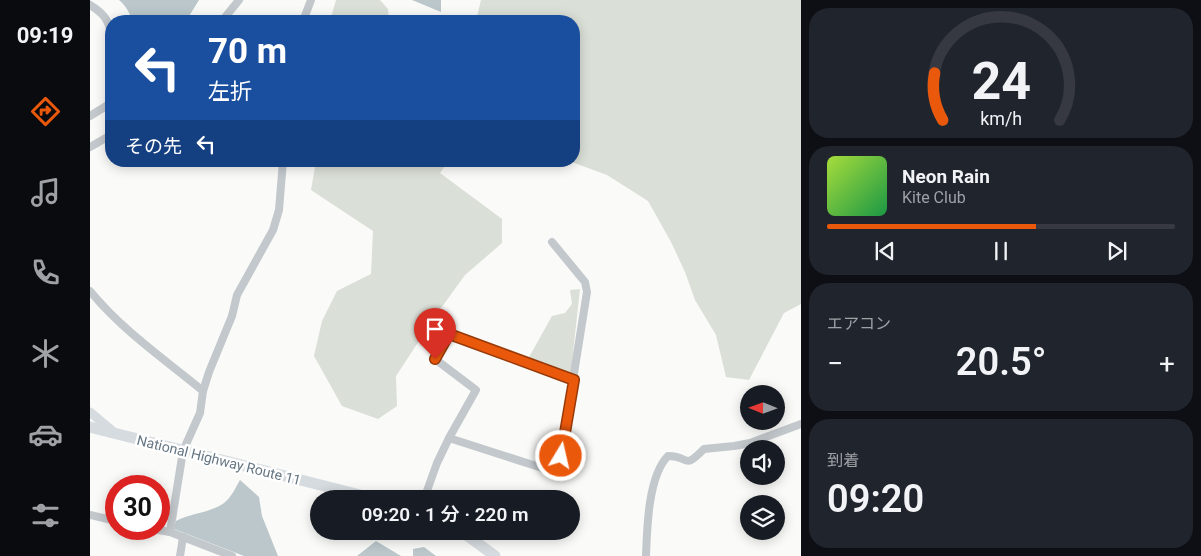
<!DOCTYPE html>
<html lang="ja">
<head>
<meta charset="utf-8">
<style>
	body { margin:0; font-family:Roboto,"Noto Sans JP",sans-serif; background:#20242c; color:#f1f3f6; height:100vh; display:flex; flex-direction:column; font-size:19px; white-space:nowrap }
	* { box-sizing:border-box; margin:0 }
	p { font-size:16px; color:#9ea1a6 }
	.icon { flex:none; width:28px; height:28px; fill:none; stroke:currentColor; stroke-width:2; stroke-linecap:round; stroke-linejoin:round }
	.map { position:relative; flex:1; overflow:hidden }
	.details { display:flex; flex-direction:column; gap:8px; padding:8px; background:#0d0f14; width:400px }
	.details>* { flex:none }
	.banner { position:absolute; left:15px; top:15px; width:475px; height:152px; border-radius:20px; box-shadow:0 2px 12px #0003; background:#1a4fa0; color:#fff; overflow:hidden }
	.needle { width:32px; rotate:271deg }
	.tools { position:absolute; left:650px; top:385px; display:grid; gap:10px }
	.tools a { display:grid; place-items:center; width:45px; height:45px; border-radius:50%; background:#171b24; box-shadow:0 2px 12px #0003; font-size:25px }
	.speed { position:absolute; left:15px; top:475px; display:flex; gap:10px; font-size:25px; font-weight:700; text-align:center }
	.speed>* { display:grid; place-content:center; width:65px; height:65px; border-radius:50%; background:#171b24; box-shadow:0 2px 12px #0003; line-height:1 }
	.speed .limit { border:8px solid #d22; background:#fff; color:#111 }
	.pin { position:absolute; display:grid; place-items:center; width:42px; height:42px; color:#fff; margin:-51px -21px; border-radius:50% 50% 50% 0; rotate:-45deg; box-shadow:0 0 5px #0007 }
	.pin .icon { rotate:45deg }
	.me { position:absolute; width:55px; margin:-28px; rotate:9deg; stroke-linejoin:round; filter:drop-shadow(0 0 4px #0008) }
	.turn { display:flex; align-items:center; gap:18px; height:105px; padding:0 20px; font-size:22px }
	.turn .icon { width:65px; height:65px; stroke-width:2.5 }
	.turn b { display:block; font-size:35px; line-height:42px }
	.then { display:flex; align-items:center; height:48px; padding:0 20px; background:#0003; gap:10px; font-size:19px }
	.big { font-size:38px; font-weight:600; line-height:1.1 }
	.details .tile { flex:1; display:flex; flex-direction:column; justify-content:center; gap:8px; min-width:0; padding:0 18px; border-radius:20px; background:#20242c }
	.details .dial { align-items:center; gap:0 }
	.dial svg { height:130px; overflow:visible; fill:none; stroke:#363941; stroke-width:7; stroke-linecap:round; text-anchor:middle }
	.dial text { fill:#f1f3f6; stroke:none }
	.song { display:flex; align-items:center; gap:15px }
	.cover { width:60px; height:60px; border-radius:8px; background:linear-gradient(135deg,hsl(80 70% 55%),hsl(140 70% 35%)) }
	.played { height:5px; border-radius:2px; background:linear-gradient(90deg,#ea580c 60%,#363941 60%) }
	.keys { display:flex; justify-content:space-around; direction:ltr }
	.heat { display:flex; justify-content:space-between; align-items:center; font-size:28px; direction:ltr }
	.trip { position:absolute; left:220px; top:490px; width:270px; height:50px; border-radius:25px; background:#171b24; box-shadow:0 2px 12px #0003; font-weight:600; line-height:50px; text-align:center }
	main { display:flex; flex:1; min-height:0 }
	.tabs { display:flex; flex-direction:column; width:90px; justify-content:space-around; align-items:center; background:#090b0e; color:#9ea1a6 }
	.tabs .icon { width:35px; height:35px }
	.tabs .on { color:#ea580c }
	.tabs b { font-size:22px; color:#f1f3f6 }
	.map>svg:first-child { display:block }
</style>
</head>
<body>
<main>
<nav class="tabs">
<b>09:19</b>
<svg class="icon on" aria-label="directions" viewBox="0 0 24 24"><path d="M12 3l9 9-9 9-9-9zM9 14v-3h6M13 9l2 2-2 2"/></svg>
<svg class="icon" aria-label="music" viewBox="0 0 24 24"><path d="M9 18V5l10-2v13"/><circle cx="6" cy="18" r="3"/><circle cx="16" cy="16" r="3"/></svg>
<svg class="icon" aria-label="phone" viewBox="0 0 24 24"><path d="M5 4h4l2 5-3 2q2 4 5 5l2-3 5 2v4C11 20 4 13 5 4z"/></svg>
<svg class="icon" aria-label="climate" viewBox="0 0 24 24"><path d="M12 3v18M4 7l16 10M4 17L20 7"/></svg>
<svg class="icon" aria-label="car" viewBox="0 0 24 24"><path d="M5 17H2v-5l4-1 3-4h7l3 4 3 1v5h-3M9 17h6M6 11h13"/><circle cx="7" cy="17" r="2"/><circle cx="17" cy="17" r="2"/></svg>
<svg class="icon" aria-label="filters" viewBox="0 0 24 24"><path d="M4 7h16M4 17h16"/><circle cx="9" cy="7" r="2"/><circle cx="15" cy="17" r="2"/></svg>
</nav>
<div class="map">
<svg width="711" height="556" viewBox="0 0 711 556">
	<rect width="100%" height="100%" fill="#fafaf8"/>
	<!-- green -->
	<g fill="#dadfd7">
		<polygon points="246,0 290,0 298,9 299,21 240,21"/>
		<polygon points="391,0 711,0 711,304 694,313 659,380 636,377 626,335 605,300 595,272 581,242 558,201 517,175 479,161 484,161 484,21 386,21"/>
		<polygon points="226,161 358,161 350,173 412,219 412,243 375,275 346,315 306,376 307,406 288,419 252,406 224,356 232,321 247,291 281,274 283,231 221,190"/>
		<polygon points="490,289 481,371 476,373 438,359 462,316 475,313 482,304 480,290"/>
	</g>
	<!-- water -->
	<g fill="#bbc7cb">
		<path d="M29 0H109L96 21H42C40 13 36 6 29 0Z"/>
		<polygon points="322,0 351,0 351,12"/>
		<path d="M150 480 169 497 172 516 188 556H154L84 529 86 521C101 513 120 513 134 503 141 498 146 487 150 480Z"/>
		<polygon points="286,541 311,556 267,556"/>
		<polygon points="334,547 346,556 323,556 323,549"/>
	</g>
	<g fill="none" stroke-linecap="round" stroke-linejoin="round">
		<!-- minor -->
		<g stroke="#c3c8cc" stroke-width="8">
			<path d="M0 5C13 13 19 20 21 34"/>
			<polyline points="132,21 149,0"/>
			<polyline points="213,21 221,0"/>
			<polyline points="0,116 21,103"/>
			<polyline points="0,147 21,135"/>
			<path d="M0 291C32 330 74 359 113 391"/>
			<polyline points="359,438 468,473 497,292 495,282 462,242"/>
			<polyline points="334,499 347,463 359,438 386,390 345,359 359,335 484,380"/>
			<polyline points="0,515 26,521"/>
			<polyline points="63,529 80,532 142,556"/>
			<polyline points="80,532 93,451 110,413 113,391 119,372 142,316 147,295 183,230 189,210 193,161"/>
			<polyline points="90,556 93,537"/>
			<path d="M556 556C557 529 558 476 578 456 601 456 592 471 614 449L644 446 660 443 711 424"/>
		</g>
		<!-- major -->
		<polyline stroke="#d6dbdf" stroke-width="9" points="0,412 25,433"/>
		<!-- highway -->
		<g stroke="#d6dbdf" stroke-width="11">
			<polyline points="0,427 286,499"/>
			<polyline points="371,531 405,556"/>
		</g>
	</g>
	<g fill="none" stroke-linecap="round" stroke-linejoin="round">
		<!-- route casing -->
		<g stroke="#983908" stroke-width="12">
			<polyline id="route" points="345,359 359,334 484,380 471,456"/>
		</g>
		<!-- route -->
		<use href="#route" stroke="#ea580c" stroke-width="9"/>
	</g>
	<g text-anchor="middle" stroke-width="5" stroke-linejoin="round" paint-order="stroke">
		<!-- street labels -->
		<g font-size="14" fill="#657683" stroke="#fff">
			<text transform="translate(129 460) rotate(14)" y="5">National Highway Route 11</text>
		</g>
	</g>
</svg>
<div class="tools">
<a><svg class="needle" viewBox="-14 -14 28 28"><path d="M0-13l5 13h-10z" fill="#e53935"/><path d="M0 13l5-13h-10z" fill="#9ea1a6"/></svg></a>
<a><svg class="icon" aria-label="sound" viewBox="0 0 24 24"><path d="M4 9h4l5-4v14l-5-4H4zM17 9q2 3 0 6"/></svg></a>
<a><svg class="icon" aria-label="layers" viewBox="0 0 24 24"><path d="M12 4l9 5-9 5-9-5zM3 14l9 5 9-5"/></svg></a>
</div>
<div class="speed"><div class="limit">30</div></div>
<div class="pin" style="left:345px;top:359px;background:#d93025"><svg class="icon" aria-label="arrive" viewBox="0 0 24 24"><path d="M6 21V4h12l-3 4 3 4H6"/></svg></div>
<svg class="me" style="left:471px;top:456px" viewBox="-20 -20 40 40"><circle r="17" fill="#ea580c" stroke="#fff" stroke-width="3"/><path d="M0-11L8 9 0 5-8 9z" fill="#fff"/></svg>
<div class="trip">09:20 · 1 分 · 220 m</div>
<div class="banner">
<div class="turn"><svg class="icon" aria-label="left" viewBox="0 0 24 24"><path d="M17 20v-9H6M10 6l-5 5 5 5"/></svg><div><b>70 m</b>左折</div></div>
<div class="then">その先<svg class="icon" aria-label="left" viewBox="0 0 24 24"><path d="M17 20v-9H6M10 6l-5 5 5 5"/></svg></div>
</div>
</div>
<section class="details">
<div class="tile dial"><svg viewBox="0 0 100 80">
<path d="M14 69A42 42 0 1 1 86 69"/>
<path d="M14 69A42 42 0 0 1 9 40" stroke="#ea580c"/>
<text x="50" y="56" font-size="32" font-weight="700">24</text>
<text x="50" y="72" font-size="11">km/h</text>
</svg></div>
<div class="tile">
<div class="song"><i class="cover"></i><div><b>Neon Rain</b><p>Kite Club</p></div></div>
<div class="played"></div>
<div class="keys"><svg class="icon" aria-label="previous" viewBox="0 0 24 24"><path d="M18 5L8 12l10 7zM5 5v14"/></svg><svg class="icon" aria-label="pause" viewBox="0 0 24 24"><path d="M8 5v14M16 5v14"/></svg><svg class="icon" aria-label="next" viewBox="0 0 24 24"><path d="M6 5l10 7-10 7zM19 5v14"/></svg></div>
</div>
<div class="tile"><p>エアコン</p>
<div class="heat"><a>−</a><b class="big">20.5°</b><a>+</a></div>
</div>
<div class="tile"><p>到着</p><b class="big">09:20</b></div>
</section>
</main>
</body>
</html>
